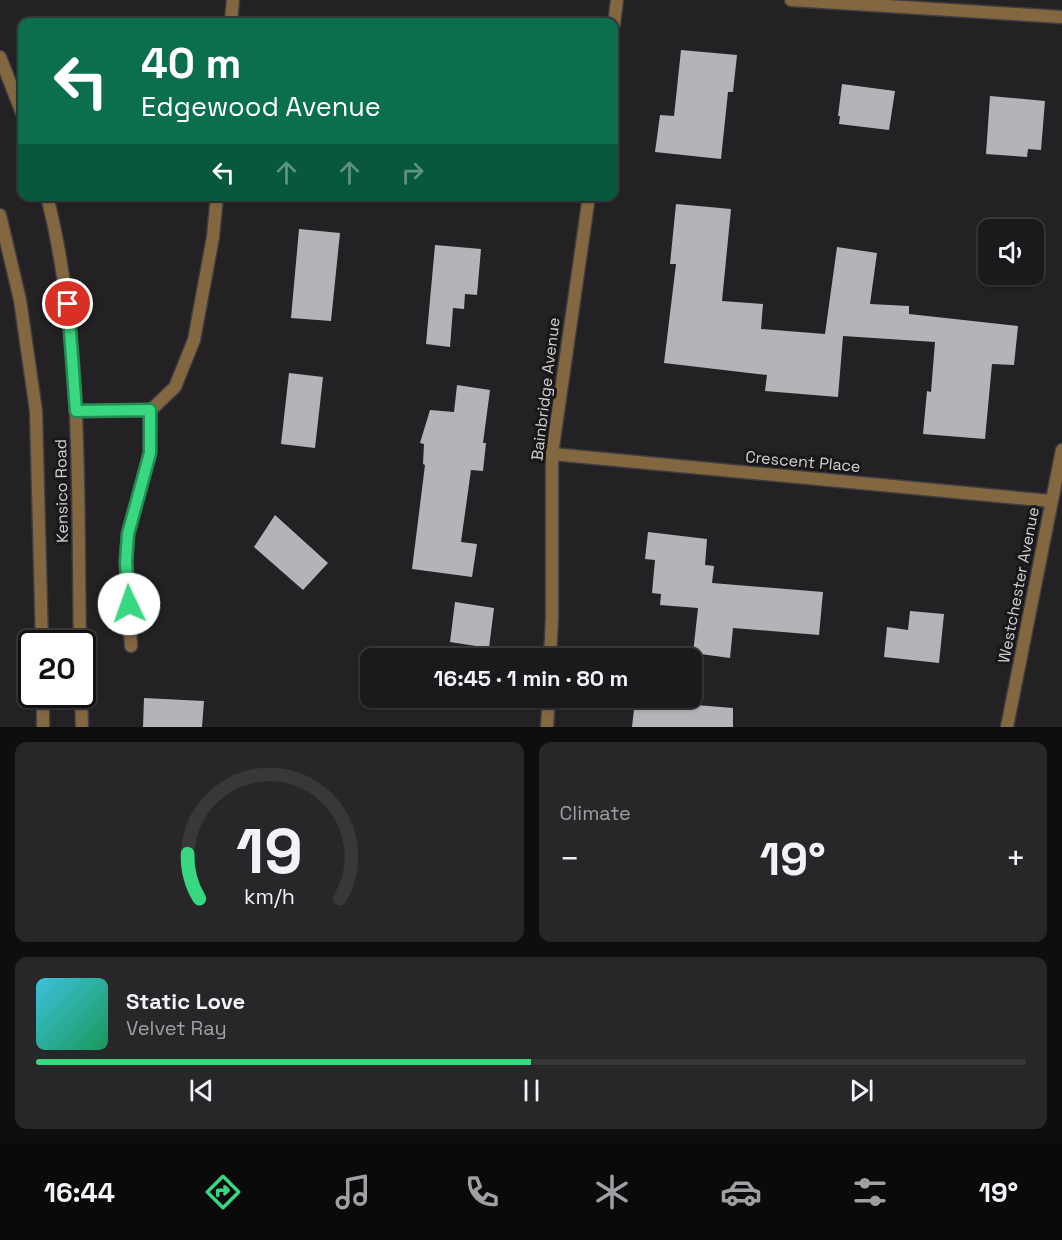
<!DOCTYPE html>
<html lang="en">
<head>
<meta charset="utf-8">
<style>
	body { margin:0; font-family:"Space Grotesk",sans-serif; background:#272628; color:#f1f3f6; height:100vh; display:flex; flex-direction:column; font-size:22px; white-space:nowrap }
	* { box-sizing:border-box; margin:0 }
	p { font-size:20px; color:#9fa0a3 }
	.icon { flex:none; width:33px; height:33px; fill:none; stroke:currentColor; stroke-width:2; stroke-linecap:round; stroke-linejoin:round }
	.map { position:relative; height:727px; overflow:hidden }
	.drawer { display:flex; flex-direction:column; gap:15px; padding:15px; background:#0e0e0f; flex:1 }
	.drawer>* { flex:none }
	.guide { position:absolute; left:18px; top:18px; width:600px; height:183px; border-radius:12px; box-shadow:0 2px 4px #0004,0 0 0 2px #38383a; background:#0b6e4f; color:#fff; overflow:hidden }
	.buttons { position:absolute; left:978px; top:219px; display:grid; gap:12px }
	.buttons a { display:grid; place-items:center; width:66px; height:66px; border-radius:12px; background:#1a191b; box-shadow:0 2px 4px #0004,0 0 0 2px #38383a; font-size:30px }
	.speed { position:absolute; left:18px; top:630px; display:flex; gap:12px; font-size:30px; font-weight:700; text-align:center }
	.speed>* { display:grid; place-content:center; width:78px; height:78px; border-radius:50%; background:#1a191b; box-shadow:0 2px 4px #0004,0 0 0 2px #38383a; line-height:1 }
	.speed .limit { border:3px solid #111; border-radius:9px; background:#fff; color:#111 }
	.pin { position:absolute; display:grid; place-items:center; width:51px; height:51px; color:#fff; margin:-26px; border:3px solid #fff; border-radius:50%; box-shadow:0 2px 6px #0007 }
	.me { position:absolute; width:66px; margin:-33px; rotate:357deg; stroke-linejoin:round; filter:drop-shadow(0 0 4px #0008) }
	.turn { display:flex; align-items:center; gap:21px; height:126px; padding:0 24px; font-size:27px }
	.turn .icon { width:78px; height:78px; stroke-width:2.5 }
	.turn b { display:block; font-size:42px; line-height:51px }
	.lanes { display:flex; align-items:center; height:57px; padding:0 24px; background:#0003; justify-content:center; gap:30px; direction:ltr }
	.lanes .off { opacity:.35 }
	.big { font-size:45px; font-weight:800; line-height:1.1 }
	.drawer .card { flex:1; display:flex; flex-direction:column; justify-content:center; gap:9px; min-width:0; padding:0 21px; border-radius:12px; background:#272628 }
	.drawer .dial { align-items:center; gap:0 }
	.dial svg { height:156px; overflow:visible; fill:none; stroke:#38383a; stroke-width:7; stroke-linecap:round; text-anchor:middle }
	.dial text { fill:#f1f3f6; stroke:none }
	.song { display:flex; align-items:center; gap:18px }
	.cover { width:72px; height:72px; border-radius:9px; background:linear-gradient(135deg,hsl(190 70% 55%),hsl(150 70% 35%)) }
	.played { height:6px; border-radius:3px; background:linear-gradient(90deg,#37d880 50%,#38383a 50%) }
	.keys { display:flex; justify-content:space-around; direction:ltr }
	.heat { display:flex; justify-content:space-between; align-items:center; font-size:33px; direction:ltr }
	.drawer .tiles { flex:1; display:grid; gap:15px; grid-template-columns:1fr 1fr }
	.card:last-child { grid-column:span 2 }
	.trip { position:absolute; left:360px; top:648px; width:342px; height:60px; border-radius:12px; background:#1a191b; box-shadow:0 2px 4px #0004,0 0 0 2px #38383a; font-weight:800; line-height:60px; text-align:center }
	.tab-bar { display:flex; height:96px; justify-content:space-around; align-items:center; background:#0a0a0b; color:#9fa0a3 }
	.tab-bar .icon { width:42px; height:42px }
	.tab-bar .selected { color:#37d880 }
	.tab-bar b { font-size:27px; color:#f1f3f6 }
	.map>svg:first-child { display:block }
</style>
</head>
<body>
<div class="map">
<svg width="1062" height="727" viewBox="0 0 1062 727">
	<rect width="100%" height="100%" fill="#232124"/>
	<!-- building -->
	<g fill="#b4b3b7">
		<polygon points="681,50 737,55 733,92 728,92 721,159 655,152 660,115 674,116"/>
		<polygon points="842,84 895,91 889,130 839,124 840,116 838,116"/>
		<polygon points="990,96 1045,101 1041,150 1028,149 1027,157 986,154"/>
		<polygon points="676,204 731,209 722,301 763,304 761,329 825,334 837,247 877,253 870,304 909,306 909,314 1018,326 1014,365 992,364 985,439 923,434 927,391 931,392 935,342 843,336 838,397 765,391 767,375 664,363 676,264 670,264"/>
		<polygon points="299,229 340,233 331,321 291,318"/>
		<polygon points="435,245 481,249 477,295 465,294 464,309 453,308 450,347 426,344"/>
		<polygon points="289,373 323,377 315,448 281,444"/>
		<polygon points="457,385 490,390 483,443 486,443 483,471 471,470 461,542 477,544 472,577 412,569 425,465 423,464 424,444 420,443 430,410 454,412"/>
		<polygon points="275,515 328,563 303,590 254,547"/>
		<polygon points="648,532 707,539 705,565 714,566 712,583 823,592 819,635 733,628 730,658 693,653 698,608 660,605 661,594 652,593 655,560 645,559"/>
		<polygon points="455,602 494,608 489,648 450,642"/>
		<polygon points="910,611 944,614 939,663 884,657 887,627 908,630"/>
		<polygon points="144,698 204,701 202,727 143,727"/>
		<polygon points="635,700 733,708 733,727 632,727"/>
	</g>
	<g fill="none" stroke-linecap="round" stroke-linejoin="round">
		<!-- service casing -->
		<g stroke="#3f3d40" stroke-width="15">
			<polyline id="service" points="131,646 126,562 128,534 150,453 151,410"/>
		</g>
		<!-- minor casing -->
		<g stroke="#3f3d40" stroke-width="15">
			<g id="minor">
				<polyline points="791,0 1062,17"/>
				<polyline points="231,22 233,0"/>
				<polyline points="614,24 617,0"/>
				<polyline points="76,411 151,410 175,387 194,340 213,237 217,196"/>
				<polyline points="552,454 1051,501"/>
				<polyline points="550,658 552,618 552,454 589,196"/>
				<polyline points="547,727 549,698"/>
				<polyline points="1007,727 1062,450"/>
			</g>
		</g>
		<!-- tertiary casing -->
		<g stroke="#3f3d40" stroke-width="15">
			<g id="tertiary">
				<polyline points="0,57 22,113"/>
				<path d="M47 196C84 342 77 494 80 644"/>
				<polyline points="0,215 20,300 36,411 42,644"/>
				<polyline points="43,694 43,727"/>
				<polyline points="81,694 82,727"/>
			</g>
		</g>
		<!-- service -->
		<use href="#service" stroke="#836740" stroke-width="12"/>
		<!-- minor -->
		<use href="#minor" stroke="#836740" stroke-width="12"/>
		<!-- tertiary -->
		<use href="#tertiary" stroke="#836740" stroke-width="12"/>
	</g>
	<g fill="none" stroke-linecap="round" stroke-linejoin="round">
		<!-- route casing -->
		<g stroke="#248c53" stroke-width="15">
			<polyline id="route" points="68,304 76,411 150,410 150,453 128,534 126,562 129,604"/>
		</g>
		<!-- route -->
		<use href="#route" stroke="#37d880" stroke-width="10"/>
	</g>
	<g text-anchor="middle" stroke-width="6" stroke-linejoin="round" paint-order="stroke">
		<!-- street labels -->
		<g font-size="16" fill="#d3d1d3" stroke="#1a171a">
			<text transform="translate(545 389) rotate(-83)" y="6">Bainbridge Avenue</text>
			<text transform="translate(803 461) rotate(5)" y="6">Crescent Place</text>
			<text transform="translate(61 491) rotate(-91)" y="6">Kensico Road</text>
			<text transform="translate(1018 585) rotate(-79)" y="6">Westchester Avenue</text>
		</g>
	</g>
</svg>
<div class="buttons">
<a><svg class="icon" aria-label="sound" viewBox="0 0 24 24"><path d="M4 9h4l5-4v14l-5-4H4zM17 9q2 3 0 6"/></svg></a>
</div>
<div class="speed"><div class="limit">20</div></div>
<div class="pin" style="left:68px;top:304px;background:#d93025"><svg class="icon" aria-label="arrive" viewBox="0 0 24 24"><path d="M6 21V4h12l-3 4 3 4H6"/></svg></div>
<svg class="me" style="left:129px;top:604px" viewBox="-20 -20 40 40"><circle r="19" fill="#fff"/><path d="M0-13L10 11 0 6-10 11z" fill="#37d880"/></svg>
<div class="trip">16:45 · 1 min · 80 m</div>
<div class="guide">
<div class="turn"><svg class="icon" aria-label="left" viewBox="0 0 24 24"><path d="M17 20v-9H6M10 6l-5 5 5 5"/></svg><div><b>40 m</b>Edgewood Avenue</div></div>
<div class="lanes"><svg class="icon" aria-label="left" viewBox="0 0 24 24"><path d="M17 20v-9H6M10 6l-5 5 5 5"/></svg><svg class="icon off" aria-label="ahead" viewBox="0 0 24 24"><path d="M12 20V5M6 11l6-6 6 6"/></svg><svg class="icon off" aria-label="ahead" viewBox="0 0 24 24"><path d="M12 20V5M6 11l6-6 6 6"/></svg><svg class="icon off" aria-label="right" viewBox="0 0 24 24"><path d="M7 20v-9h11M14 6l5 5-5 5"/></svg></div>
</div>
</div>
<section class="drawer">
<div class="tiles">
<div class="card dial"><svg viewBox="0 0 100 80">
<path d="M14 69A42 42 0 1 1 86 69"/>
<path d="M14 69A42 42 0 0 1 8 46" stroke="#37d880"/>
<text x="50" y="56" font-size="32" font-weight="700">19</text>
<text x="50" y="72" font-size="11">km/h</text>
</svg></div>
<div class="card"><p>Climate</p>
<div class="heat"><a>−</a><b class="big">19°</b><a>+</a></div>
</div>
<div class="card">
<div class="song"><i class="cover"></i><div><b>Static Love</b><p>Velvet Ray</p></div></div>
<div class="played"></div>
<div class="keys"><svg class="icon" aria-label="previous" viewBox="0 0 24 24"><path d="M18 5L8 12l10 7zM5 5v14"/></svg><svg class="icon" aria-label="pause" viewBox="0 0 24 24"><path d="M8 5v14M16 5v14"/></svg><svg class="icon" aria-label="next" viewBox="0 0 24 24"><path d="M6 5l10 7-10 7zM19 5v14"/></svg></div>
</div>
</div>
</section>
<nav class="tab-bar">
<b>16:44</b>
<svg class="icon selected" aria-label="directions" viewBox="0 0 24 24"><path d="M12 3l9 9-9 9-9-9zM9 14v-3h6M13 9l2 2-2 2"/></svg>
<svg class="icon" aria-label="music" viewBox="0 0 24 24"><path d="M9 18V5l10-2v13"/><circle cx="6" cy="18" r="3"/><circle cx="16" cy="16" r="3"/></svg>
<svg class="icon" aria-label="phone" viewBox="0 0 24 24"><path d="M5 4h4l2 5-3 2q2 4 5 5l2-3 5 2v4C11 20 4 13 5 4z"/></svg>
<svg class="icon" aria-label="climate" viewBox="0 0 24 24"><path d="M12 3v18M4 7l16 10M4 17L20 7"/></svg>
<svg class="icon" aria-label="car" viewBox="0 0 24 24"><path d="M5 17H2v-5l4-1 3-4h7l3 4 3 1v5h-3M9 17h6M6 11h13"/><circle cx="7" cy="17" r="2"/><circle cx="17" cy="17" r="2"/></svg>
<svg class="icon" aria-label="filters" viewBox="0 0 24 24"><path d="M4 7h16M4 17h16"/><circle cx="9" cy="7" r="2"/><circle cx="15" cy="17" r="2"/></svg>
<b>19°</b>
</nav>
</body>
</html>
